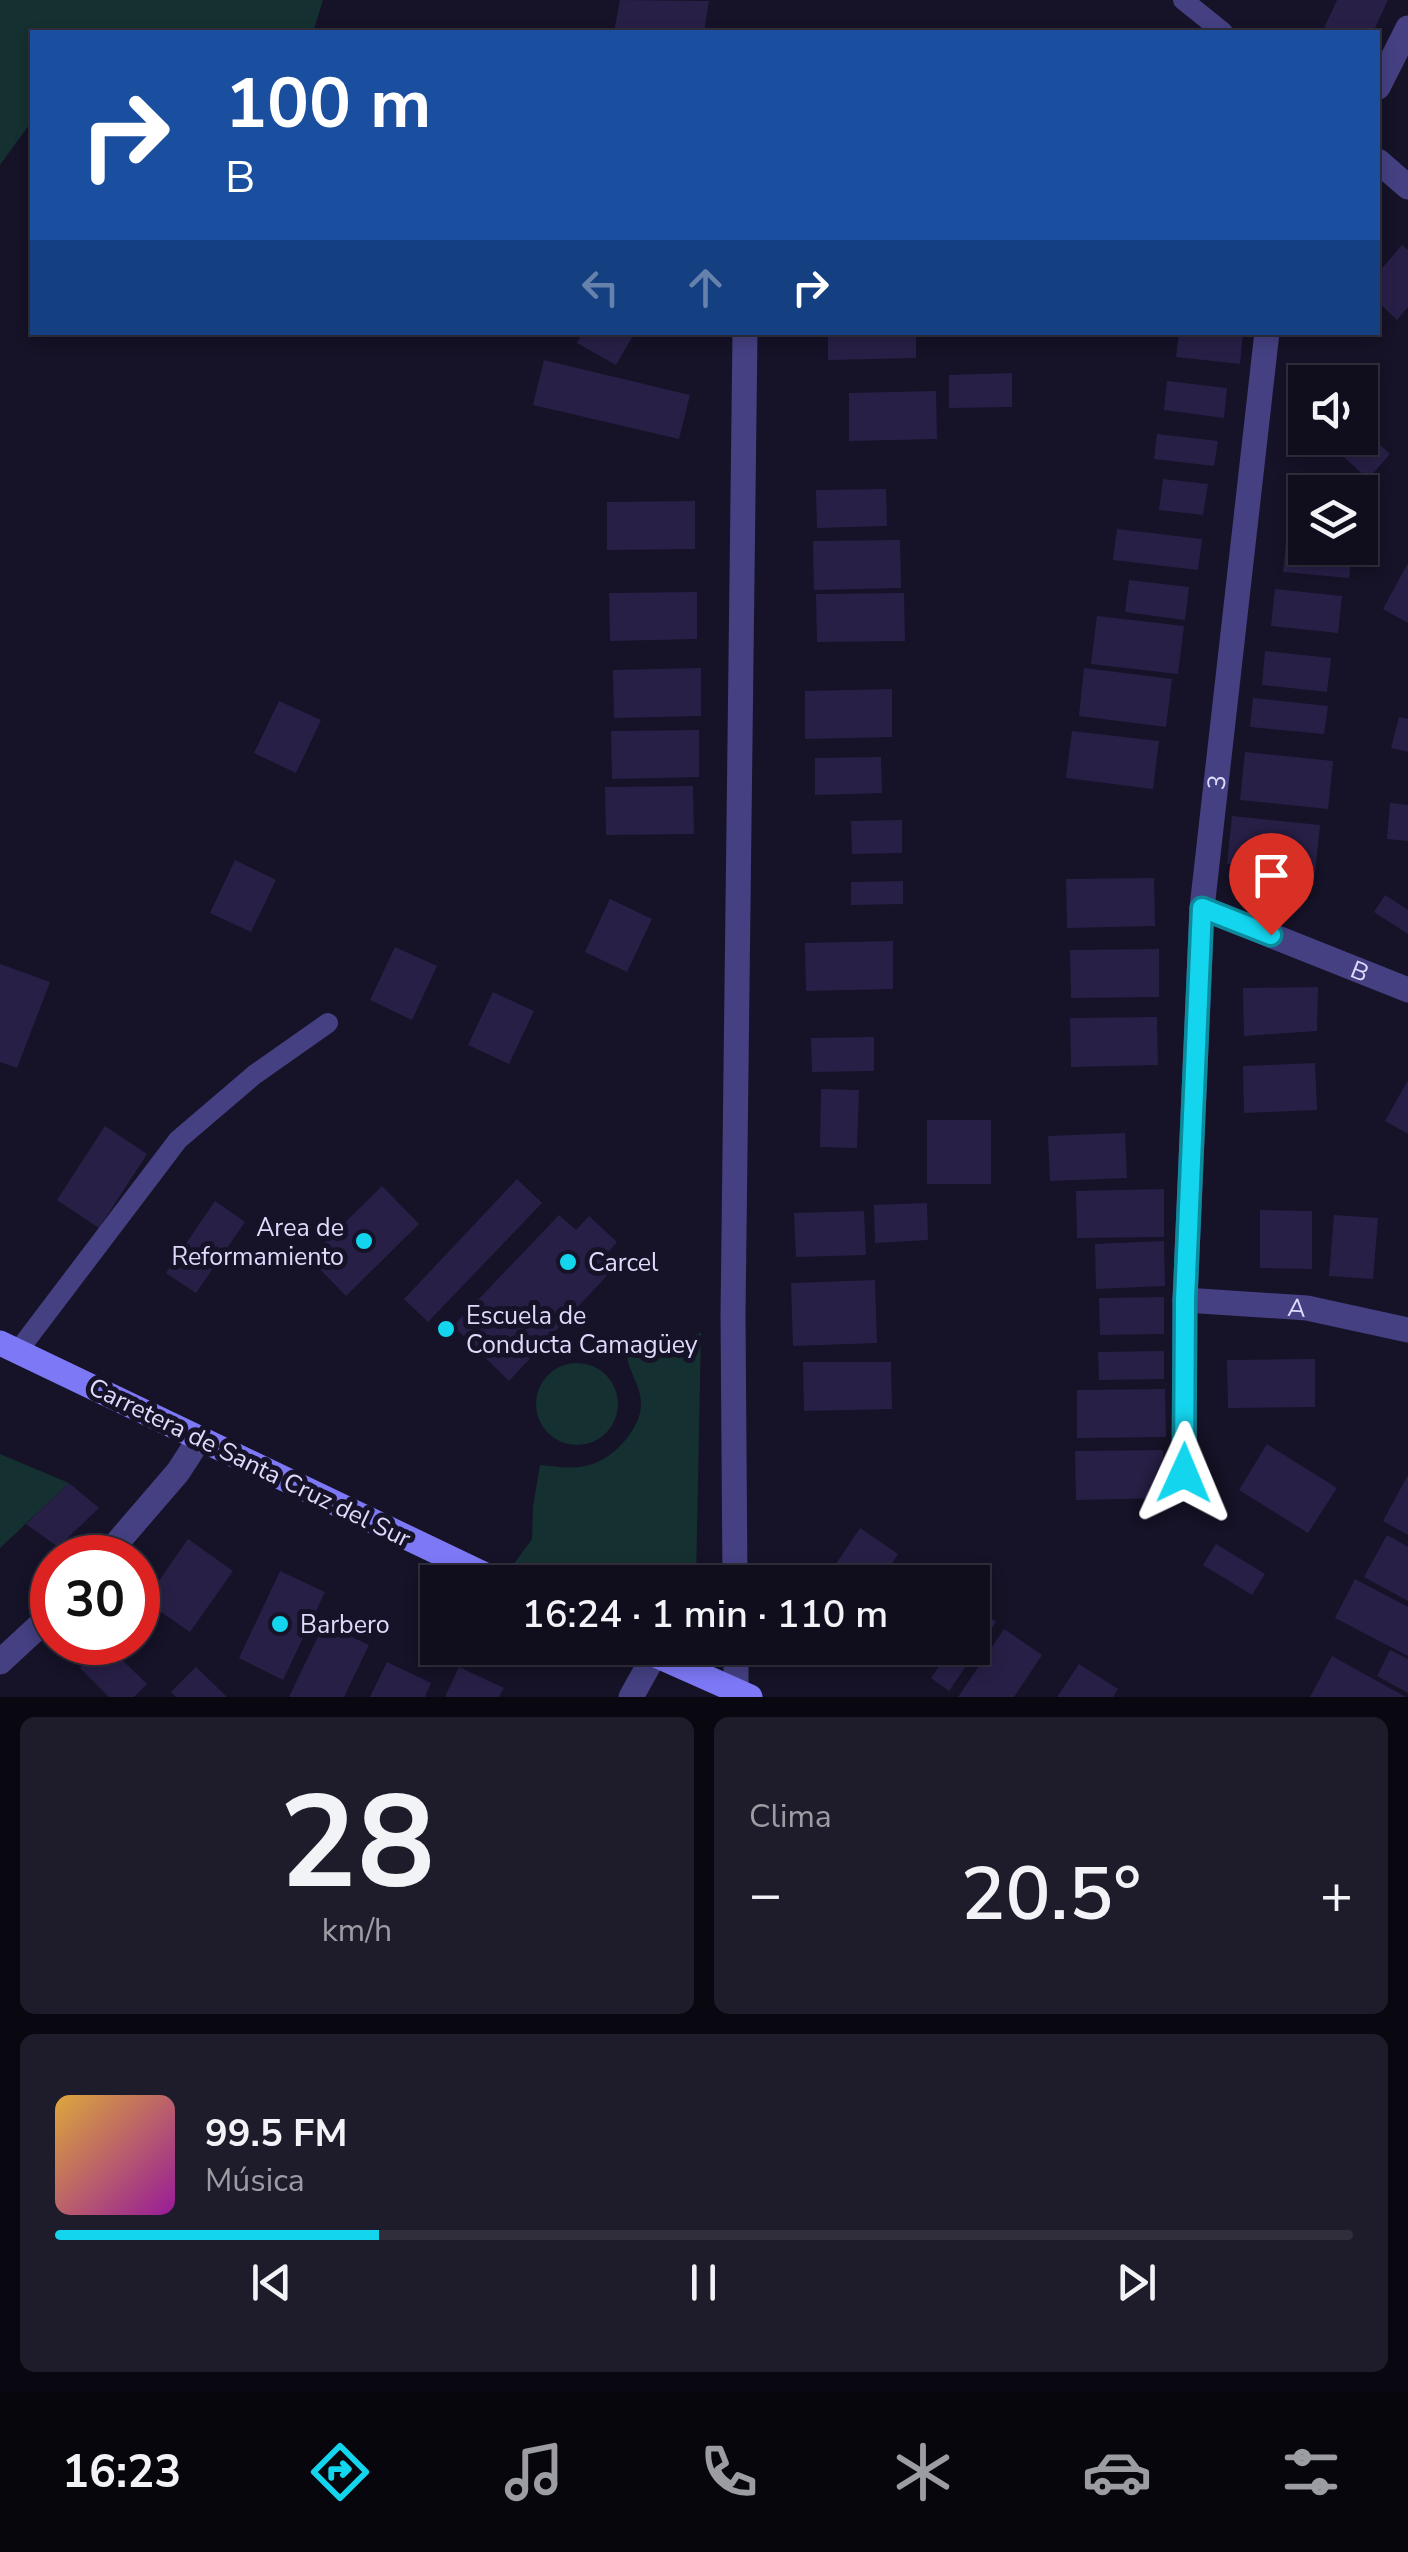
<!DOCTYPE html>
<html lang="es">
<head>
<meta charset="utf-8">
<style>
	body { margin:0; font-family:"Nunito Sans",sans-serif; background:#1e1c2a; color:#f1f3f6; height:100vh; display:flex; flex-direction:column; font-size:38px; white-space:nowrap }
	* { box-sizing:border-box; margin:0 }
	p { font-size:32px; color:#9c9ca4 }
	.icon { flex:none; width:55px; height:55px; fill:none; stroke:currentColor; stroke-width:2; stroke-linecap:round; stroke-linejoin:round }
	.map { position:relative; height:1697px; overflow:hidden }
	.side { display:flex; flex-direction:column; gap:20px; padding:20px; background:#090810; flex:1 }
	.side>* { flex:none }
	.guide { position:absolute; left:30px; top:30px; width:1350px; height:305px; border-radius:0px; box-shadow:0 5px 15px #0003,0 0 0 2px #302e3b; background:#1a4fa0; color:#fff; overflow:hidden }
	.controls { position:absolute; left:1288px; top:365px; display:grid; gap:20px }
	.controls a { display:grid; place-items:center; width:90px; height:90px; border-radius:0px; background:#100e1d; box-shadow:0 5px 15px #0003,0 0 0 2px #302e3b; font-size:50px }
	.speed { position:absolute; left:30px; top:1535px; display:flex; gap:20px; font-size:50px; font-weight:700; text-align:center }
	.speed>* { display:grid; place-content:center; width:130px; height:130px; border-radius:50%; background:#100e1d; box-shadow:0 5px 15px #0003,0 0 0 2px #302e3b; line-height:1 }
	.speed .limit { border:15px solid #d22; background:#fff; color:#111 }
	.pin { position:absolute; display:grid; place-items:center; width:85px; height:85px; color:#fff; margin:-102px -42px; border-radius:50% 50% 50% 0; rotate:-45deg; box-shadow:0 0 10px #0007 }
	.pin .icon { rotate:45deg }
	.me { position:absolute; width:110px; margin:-55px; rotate:1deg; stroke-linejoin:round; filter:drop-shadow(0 0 8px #0008) }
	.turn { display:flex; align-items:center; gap:35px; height:210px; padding:0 30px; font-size:45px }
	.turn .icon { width:130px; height:130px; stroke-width:2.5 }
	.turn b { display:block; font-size:70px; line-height:85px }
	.lanes { display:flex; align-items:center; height:95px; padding:0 30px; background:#0003; justify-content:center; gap:50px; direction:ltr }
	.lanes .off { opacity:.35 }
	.big { font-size:75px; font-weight:600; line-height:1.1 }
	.side .widget { flex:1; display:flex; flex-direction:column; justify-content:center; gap:15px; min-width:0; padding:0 35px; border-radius:15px; background:#1e1c2a }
	.side .dial { align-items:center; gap:0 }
	.dial b { font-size:130px; line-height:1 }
	.song { display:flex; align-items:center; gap:30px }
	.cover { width:120px; height:120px; border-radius:15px; background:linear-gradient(135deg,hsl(40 70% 55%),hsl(300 70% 35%)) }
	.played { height:10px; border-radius:5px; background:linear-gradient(90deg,#14d5ee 25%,#302e3b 25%) }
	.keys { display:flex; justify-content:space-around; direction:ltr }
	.heat { display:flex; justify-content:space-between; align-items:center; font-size:55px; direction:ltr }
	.side .tiles { flex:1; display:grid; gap:20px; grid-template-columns:1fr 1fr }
	.widget:last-child { grid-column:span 2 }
	.trip { position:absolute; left:420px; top:1565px; width:570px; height:100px; border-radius:0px; background:#100e1d; box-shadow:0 5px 15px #0003,0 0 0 2px #302e3b; font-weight:600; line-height:100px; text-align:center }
	.tab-bar { display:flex; height:160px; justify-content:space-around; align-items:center; background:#06060c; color:#9c9ca4 }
	.tab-bar .icon { width:70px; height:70px }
	.tab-bar .active { color:#14d5ee }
	.tab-bar b { font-size:45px; color:#f1f3f6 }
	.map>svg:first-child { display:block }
</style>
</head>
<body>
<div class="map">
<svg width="1408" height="1697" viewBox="0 0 1408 1697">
	<rect width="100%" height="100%" fill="#161227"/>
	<!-- green -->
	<g fill="#153030">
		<polygon points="0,0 323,0 313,32 32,32 32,121 0,165"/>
		<path d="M701 1332 696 1582H538L510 1569 532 1539 533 1506 540 1465C557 1467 579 1470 595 1463 617 1455 642 1426 641 1403 641 1382 620 1362 629 1342L693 1337Z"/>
		<circle cx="577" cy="1404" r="41"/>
		<polygon points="0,1454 69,1483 0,1548"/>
	</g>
	<!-- building -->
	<g fill="#281f46">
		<polygon points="620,0 709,1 704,32 614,32"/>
		<polygon points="1337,0 1388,0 1373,32 1335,32 1324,28"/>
		<polygon points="1402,245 1408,250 1408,307 1397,320 1378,302 1378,273"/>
		<polygon points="583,332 635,332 616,365 577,343"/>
		<polygon points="828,332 916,332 916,358 828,360"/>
		<polygon points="1179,332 1243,332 1240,364 1176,357"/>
		<polygon points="544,360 690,395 679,439 533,405"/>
		<polygon points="1012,373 1012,407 949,408 949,375"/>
		<polygon points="1167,381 1227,388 1224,418 1164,410"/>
		<polygon points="936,391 937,439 849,441 849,393"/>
		<polygon points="1360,426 1390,454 1368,479 1323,438 1360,438"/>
		<polygon points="1157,434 1218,441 1214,466 1154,459"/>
		<polygon points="1163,479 1208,484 1203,515 1159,510"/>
		<polygon points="1292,488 1313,490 1305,492 1305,526 1288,524"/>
		<polygon points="886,489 887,526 817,528 816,490"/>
		<polygon points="695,501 695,549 607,550 607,502"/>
		<polygon points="1117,529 1202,539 1198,570 1113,560"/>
		<polygon points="900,540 901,588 814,590 813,541"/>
		<polygon points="1286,542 1305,544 1305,548 1352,549 1349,578 1283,572"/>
		<polygon points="1408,563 1408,623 1383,609"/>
		<polygon points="1129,580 1189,587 1185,620 1125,612"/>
		<polygon points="1275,589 1342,596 1338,633 1271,626"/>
		<polygon points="697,592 697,639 610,641 609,593"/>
		<polygon points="904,593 905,641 817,642 816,594"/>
		<polygon points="1097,616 1184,626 1178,674 1091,664"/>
		<polygon points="1265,651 1331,658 1327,692 1262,685"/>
		<polygon points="701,668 701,716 614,718 613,670"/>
		<polygon points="1084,668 1172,679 1166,727 1079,716"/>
		<polygon points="892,689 892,737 805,739 805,691"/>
		<polygon points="1253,698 1328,706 1324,734 1250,727"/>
		<polygon points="279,701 321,720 296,773 254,753"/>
		<polygon points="1399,717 1408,719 1408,752 1391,748"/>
		<polygon points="699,730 699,777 612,779 611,731"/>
		<polygon points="1072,731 1159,741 1153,789 1066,778"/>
		<polygon points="1245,752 1333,761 1328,809 1240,800"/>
		<polygon points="881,757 882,793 815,795 815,758"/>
		<polygon points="693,786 694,834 606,835 605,787"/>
		<polygon points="1390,803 1408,805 1408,841 1387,839"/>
		<polygon points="1232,816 1320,825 1315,873 1227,864"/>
		<polygon points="902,820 902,853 852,854 851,821"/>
		<polygon points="235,860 276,880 251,932 210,913"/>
		<polygon points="1154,878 1155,926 1067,928 1066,879"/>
		<polygon points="903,881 903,904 851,905 851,882"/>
		<polygon points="1385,895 1408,910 1408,934 1374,912"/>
		<polygon points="610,899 652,919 627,972 585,952"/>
		<polygon points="893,941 893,989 806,991 805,943"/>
		<polygon points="395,947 437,966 412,1020 370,1000"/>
		<polygon points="1159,949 1159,997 1071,998 1070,950"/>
		<polygon points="0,964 50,982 17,1068 0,1062"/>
		<polygon points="1318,987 1317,1031 1244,1036 1243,988"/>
		<polygon points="493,992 534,1011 509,1064 468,1045"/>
		<polygon points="1157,1017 1158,1065 1071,1067 1070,1018"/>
		<polygon points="874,1037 874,1071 812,1072 811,1038"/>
		<polygon points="1315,1063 1317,1110 1244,1113 1243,1066"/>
		<polygon points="1408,1080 1408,1134 1385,1121"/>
		<polygon points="821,1089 859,1090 857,1148 820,1147"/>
		<rect x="927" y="1120" width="64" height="64"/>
		<polygon points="105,1126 147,1154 99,1228 57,1200"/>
		<polygon points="1125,1133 1127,1178 1050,1181 1048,1136"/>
		<polygon points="517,1179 542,1203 428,1322 404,1299"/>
		<polygon points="382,1186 419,1224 346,1296 309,1258"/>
		<polygon points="1164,1189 1164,1237 1077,1238 1076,1191"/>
		<polygon points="215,1201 245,1222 196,1293 166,1273"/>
		<polygon points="927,1203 928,1240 875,1243 874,1205"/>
		<polygon points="1260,1210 1312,1211 1312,1269 1260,1268"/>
		<polygon points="864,1211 866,1255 796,1257 794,1213"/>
		<polygon points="559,1215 576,1230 589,1216 617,1242 604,1257 615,1267 509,1381 453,1326"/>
		<polygon points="1334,1215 1378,1218 1373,1279 1329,1276"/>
		<polygon points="1164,1241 1165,1286 1096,1289 1095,1244"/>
		<polygon points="875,1280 877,1343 793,1346 791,1283"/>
		<polygon points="1164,1297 1164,1334 1100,1335 1099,1298"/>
		<polygon points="1164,1351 1164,1379 1099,1380 1098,1352"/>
		<polygon points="1315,1359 1315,1407 1228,1408 1227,1360"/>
		<polygon points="803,1362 891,1362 892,1409 804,1411"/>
		<polygon points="1165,1389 1166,1437 1077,1438 1077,1390"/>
		<polygon points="1267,1444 1337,1488 1308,1533 1239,1490"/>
		<polygon points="1163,1450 1164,1498 1076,1500 1075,1451"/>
		<polygon points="1408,1475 1408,1535 1383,1521"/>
		<polygon points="69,1483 99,1508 58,1547 26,1524"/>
		<polygon points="860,1528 898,1554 880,1582 824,1582"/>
		<polygon points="1387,1535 1408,1547 1408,1601 1364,1577"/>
		<polygon points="188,1539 233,1571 190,1632 145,1601"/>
		<polygon points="1216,1544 1265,1574 1252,1595 1203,1565"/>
		<polygon points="928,1566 954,1582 917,1582"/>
		<polygon points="280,1571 325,1592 283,1680 239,1658"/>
		<polygon points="1355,1579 1408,1607 1408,1656 1335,1618"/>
		<polygon points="977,1609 996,1622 949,1691 931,1678 952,1648 972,1648 972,1617"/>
		<polygon points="324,1624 369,1645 344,1697 289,1697"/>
		<polygon points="1004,1629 1042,1655 1014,1697 958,1697"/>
		<polygon points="105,1643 147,1684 134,1697 109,1697 80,1668"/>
		<polygon points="1390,1650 1408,1659 1408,1693 1377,1676"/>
		<polygon points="1332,1656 1406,1697 1310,1697"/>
		<polygon points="387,1662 431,1683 425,1697 370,1697"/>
		<polygon points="1079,1664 1118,1689 1113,1697 1057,1697"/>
		<polygon points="196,1667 227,1697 176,1697 171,1692"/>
		<polygon points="459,1667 504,1688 499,1697 445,1697"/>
	</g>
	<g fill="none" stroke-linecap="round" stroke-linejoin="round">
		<!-- service -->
		<g stroke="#444082" stroke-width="20">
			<polyline points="1183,0 1223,32"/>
			<polyline points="18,1351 178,1140 254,1075 328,1023"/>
		</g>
		<!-- minor -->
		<g stroke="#444082" stroke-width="25">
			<polyline points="1378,87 1408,28"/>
			<polyline points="1378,161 1408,187"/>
			<path id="s1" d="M1202 908 1408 990"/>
			<path id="s2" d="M1185 1300 1307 1308 1408 1330"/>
			<path id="s3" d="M1184 1473 1185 1300 1202 908 1267 332"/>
			<polyline points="104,1558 178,1472 200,1438"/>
			<polyline points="735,1582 733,1315 745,332"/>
			<polyline points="736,1648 736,1690"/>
			<polyline points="0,1662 52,1614"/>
			<polyline points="631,1697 655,1654"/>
		</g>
		<!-- secondary -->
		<g stroke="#7d78f5" stroke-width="25">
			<polyline points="0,1343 500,1582"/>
			<polyline points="640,1648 750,1697"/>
		</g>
	</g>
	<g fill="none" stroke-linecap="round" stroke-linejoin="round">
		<!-- route casing -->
		<g stroke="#0d8a9b" stroke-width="25">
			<polyline id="route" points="1184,1473 1185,1300 1202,908 1271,935"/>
		</g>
		<!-- route -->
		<use href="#route" stroke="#14d5ee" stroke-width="18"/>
	</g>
	<!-- markers -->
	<g fill="#14d5ee" stroke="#161227" stroke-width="4">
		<circle cx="364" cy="1241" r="10"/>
		<circle cx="568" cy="1262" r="10"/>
		<circle cx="446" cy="1329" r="10"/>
		<circle cx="280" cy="1624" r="10"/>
	</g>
	<g text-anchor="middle" stroke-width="10" stroke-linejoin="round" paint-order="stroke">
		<!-- street labels -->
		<g font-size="25" fill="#dedafc" stroke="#161227">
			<text dy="9" stroke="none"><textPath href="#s3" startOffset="692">3</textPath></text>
			<text dy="9" stroke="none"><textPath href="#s1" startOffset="170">B</textPath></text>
			<text dy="9" stroke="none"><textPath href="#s2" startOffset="112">A</textPath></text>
			<text transform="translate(250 1462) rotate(26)" y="9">Carretera de Santa Cruz del Sur</text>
		</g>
		<!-- poi labels -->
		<g font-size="25" fill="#dedafc" stroke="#161227" text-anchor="start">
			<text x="344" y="1236" text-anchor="end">Area de<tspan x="344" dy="29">Reformamiento</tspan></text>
			<text x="588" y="1271">Carcel</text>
			<text x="466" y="1324">Escuela de<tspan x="466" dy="29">Conducta Camagüey</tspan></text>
			<text x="300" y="1633">Barbero</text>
		</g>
	</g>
</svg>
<div class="controls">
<a><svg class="icon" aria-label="sound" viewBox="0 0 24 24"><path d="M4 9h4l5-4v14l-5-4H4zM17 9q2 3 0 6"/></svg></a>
<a><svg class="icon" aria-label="layers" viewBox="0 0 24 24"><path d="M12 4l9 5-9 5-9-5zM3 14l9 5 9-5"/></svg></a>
</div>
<div class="speed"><div class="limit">30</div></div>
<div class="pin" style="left:1271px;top:935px;background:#d93025"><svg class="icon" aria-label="arrive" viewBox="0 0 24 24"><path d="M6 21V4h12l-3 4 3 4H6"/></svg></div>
<svg class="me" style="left:1184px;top:1473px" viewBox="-20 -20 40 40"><path d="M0-17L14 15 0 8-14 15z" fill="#14d5ee" stroke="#fff" stroke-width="4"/></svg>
<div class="trip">16:24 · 1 min · 110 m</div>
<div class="guide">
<div class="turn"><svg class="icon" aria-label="right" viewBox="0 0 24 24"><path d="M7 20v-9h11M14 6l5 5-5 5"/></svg><div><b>100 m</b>B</div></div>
<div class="lanes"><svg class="icon off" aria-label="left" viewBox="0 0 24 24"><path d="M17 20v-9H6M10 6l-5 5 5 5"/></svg><svg class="icon off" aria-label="ahead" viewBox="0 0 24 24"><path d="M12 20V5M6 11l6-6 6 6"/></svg><svg class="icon" aria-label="right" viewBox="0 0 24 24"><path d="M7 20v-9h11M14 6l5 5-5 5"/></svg></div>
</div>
</div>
<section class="side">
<div class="tiles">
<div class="widget dial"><b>28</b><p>km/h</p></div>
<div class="widget"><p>Clima</p>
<div class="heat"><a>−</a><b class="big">20.5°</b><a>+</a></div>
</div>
<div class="widget">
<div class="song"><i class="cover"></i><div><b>99.5 FM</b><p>Música</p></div></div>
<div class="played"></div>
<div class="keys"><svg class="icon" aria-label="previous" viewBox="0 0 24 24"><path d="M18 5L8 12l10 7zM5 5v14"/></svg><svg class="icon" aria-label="pause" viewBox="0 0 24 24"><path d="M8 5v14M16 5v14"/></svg><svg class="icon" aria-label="next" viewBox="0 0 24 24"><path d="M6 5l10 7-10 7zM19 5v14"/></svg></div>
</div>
</div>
</section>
<nav class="tab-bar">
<b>16:23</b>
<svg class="icon active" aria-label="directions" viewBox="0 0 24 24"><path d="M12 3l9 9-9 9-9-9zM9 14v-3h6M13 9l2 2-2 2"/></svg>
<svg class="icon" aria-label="music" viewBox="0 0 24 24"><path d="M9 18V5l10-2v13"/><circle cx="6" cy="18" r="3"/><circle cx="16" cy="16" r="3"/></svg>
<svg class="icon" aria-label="phone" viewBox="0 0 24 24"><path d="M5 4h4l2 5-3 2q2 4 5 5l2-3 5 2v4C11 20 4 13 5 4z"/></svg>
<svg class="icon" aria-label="climate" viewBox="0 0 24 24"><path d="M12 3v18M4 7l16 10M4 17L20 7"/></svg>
<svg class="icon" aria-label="car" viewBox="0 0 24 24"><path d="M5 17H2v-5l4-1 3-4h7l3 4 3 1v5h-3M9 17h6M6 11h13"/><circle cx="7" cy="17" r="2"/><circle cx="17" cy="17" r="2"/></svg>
<svg class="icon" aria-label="filters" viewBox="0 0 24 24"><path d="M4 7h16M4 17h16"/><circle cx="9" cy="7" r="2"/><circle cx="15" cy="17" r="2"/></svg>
</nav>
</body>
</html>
